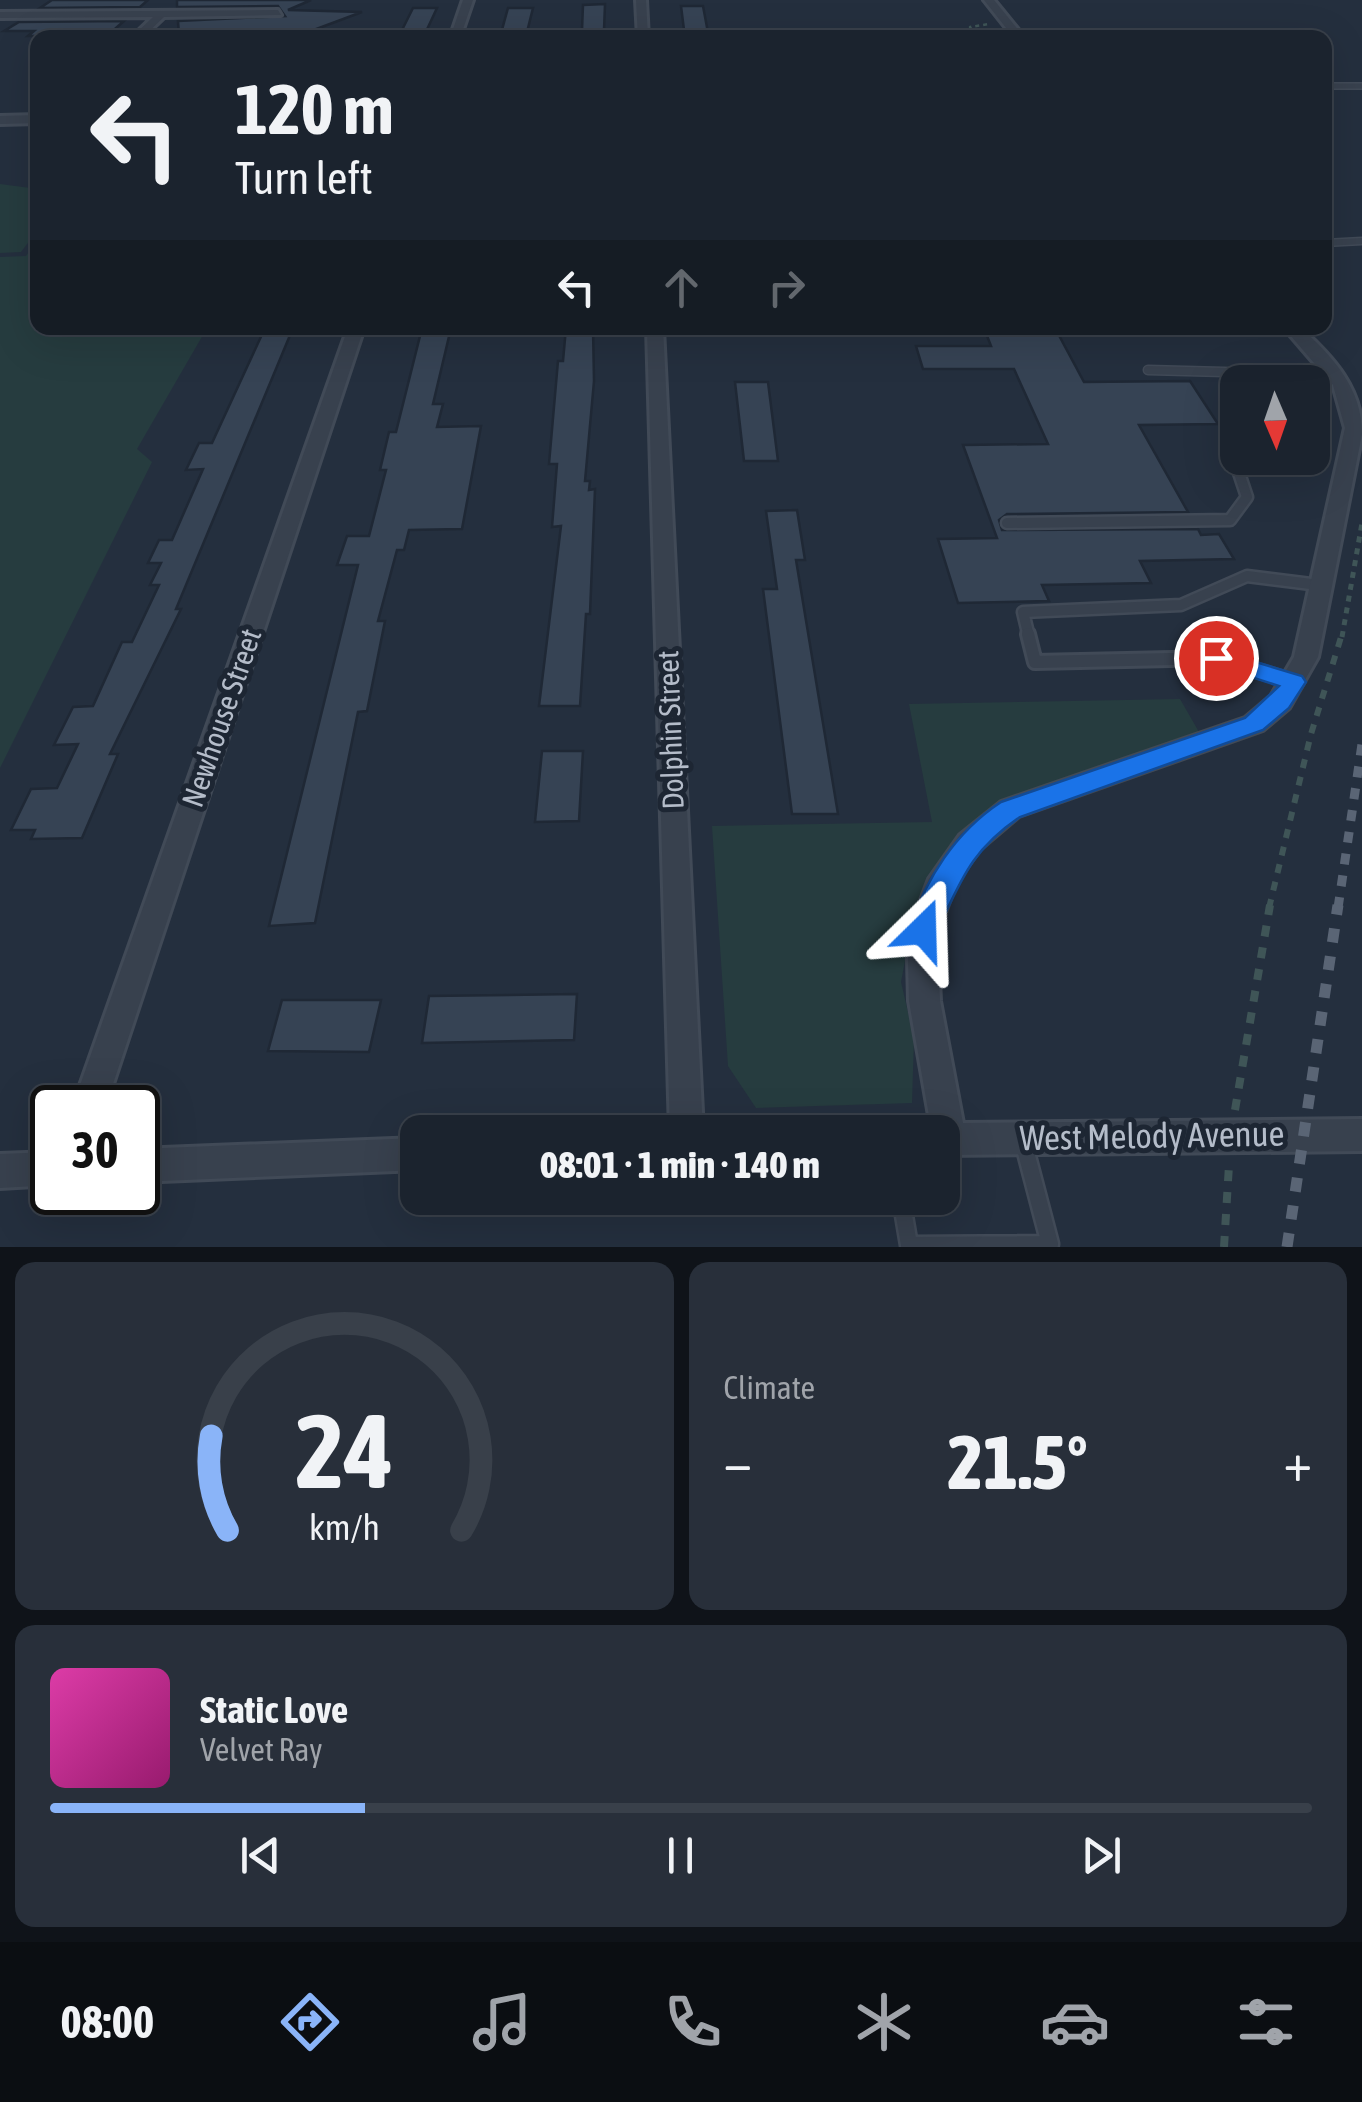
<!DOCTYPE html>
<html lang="en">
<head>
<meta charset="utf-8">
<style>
	body { margin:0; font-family:"Asap Condensed",sans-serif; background:#282f3a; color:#f1f3f6; height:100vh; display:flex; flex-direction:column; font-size:38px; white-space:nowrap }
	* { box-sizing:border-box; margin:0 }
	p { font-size:32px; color:#a0a4aa }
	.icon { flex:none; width:55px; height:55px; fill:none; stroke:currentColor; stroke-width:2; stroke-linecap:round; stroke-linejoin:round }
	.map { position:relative; height:1247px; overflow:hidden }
	.panel { display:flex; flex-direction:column; gap:15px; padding:15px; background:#0f1319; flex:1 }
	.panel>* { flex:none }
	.hud { position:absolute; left:30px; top:30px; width:1302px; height:305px; border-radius:20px; box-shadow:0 10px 40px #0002,0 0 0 2px #39404a; background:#1b232e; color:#f1f3f6; overflow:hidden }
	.needle { width:65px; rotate:178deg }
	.buttons { position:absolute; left:1220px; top:365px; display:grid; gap:20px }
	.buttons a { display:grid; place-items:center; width:110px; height:110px; border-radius:20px; background:#1b232e; box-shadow:0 10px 40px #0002,0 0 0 2px #39404a; font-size:50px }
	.speed { position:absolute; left:30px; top:1085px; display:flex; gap:20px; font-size:50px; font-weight:700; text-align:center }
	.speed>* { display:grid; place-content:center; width:130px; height:130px; border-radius:50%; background:#1b232e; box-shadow:0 10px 40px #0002,0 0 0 2px #39404a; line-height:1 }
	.speed .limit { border:5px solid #111; border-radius:15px; background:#fff; color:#111 }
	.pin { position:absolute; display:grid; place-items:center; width:85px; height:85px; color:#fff; margin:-42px; border:5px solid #fff; border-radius:50%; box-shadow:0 2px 10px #0007 }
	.me { position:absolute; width:110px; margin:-55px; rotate:22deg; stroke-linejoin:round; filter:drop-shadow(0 0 8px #0008) }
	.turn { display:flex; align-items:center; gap:35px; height:210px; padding:0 40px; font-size:45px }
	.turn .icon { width:130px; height:130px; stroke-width:2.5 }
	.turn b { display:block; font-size:70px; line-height:85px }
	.lanes { display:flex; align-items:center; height:95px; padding:0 40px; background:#0003; justify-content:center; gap:50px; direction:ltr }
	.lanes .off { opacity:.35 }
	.big { font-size:75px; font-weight:800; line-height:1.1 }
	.panel .widget { flex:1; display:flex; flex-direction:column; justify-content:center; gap:15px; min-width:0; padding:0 35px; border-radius:20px; background:#282f3a }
	.panel .dial { align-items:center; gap:0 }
	.dial svg { height:260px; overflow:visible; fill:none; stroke:#39404a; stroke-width:7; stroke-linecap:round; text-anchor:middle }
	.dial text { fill:#f1f3f6; stroke:none }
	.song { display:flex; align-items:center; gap:30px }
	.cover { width:120px; height:120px; border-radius:15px; background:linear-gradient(135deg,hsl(320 70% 55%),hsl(320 70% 35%)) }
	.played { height:10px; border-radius:5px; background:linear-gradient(90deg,#8ab4f8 25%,#39404a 25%) }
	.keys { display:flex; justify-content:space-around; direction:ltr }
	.heat { display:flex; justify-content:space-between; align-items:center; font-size:55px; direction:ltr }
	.panel .tiles { flex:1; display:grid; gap:15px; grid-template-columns:1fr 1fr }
	.widget:last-child { grid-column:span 2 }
	.trip { position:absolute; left:400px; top:1115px; width:560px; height:100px; border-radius:20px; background:#1b232e; box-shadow:0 10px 40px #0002,0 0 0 2px #39404a; font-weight:800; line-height:100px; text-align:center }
	.tab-bar { display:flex; height:160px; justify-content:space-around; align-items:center; background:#0b0e12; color:#a0a4aa }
	.tab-bar .icon { width:70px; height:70px }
	.tab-bar .on { color:#8ab4f8 }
	.tab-bar b { font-size:45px; color:#f1f3f6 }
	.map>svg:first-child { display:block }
</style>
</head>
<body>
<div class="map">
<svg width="1362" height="1247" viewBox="0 0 1362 1247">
	<rect width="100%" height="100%" fill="#242f3e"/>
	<!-- green -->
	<g fill="#263c3f">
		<polygon points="0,184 30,188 37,195 37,231 21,252 0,253"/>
		<polygon points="37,241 38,328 207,328 137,449 152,462 0,768 0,257 26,256"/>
		<polygon points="1180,699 1199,732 1014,796 962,830 912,924 901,982 914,1038 912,1103 756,1108 728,1066 712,826 932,822 909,704"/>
	</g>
	<!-- building -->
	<g fill="#364354" stroke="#1f2835" stroke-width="2.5">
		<polygon points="52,0 148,0 140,7 40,8"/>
		<polygon points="177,0 311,0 288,10 362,12 311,31 276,35 179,35 178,21 285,16 278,6 177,7"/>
		<polygon points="605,4 604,30 582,30 583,5"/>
		<polygon points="681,6 703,6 709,38 685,38"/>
		<polygon points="413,8 437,8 423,38 398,38"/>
		<polygon points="508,8 533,8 526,36 500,37"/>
		<polygon points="124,21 108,35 28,36 34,31 4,31 19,22"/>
		<polygon points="265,328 293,328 176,609 181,609 110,754 118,754 82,838 31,839 35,830 11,830 31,789 57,788 78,744 54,745 73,707 93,706 122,642 132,642 159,585 150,585 161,563 148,563 159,540 172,540 203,469 186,470 199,443 212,443"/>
		<polygon points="422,328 451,328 433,404 443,404 437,427 481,426 462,529 409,530 404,550 397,550 378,621 385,621 367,711 358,712 315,923 269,926 358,565 337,565 347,536 369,536 386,470 380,470 389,432 396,432"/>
		<polygon points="566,328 593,328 594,381 585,481 590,481 589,490 595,489 590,614 586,614 580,706 539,706 561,526 552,527 557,464 549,464 558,361 563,361"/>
		<polygon points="984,328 1055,328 1084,382 1190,381 1218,424 1139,425 1188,512 1007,514 999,520 1002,530 1198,529 1201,535 1219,534 1234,559 1140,561 1151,583 1042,585 1049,601 958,603 938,539 997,538 963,445 1048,444 1014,369 923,369 916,346 991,346"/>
		<polygon points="735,382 768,382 778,461 744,461"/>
		<polygon points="797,510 805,560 796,560 838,814 792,814 763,589 777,589 766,511"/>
		<polygon points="542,751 583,751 579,821 535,822"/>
		<polygon points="577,994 574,1040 422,1043 429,996"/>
		<polygon points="282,1000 381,1000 369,1052 268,1051"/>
	</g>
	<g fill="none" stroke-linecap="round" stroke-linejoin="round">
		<!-- lane-far5 casing -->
		<g stroke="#414a57" stroke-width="8">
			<polyline id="lane-far5" points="1325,86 1362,86"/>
		</g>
		<!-- lane-far4 casing -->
		<g stroke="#414a57" stroke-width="9">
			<polyline id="lane-far4" points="1325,243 1362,241"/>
		</g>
		<!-- lane-far3 casing -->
		<g stroke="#414a57" stroke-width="11">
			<polyline id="lane-far3" points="1148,370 1335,375"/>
		</g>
		<!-- lane-far2 casing -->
		<g stroke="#414a57" stroke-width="15">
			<g id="lane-far2">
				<polyline points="1007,523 1230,520 1247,497 1232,452"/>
				<polyline points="1029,637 1023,612 1181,605 1247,576 1319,585"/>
			</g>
		</g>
		<!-- lane-far1 casing -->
		<g stroke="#414a57" stroke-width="18">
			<polyline id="lane-far1" points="1028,634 1035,662 1217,658 1294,682"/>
		</g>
		<!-- lane casing -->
		<g stroke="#414a57" stroke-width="21">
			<polyline id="lane" points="901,1198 909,1245 1050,1244 1023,1141"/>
		</g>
		<!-- street casing -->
		<g stroke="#414a57" stroke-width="6">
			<g id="street">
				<polygon points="463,0 473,0 460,38 450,38"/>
				<polygon points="636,0 646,0 648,38 638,38"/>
				<polygon points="984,0 994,0 1025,38 1014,38"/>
				<polygon points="278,10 281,15 164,17 142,38 131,38 153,17 0,18 0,12"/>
				<polygon points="38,115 38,123 0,124 0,116"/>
				<polygon points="348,328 364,328 105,1108 72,1108"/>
				<polygon points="647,328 663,328 703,1132 670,1132"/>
				<path d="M1284 328H1301C1333 357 1362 388 1362 434L1318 657 1289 708 1263 730 1019 816 979 850 956 883 943 918 938 959 940 1001 963 1123 1362 1119V1151L942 1155V1132H928L931 1127 909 1001 908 959 914 918 929 879 960 835 1001 802 1245 718 1271 696 1294 657 1345 428 1333 385Z"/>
				<polygon points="418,1138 418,1170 138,1182 138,1149"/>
				<polygon points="52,1152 52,1185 0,1188 0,1154"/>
			</g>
		</g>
		<!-- path-far3 -->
		<polyline stroke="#3f5557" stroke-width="2.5" stroke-dasharray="4 4" stroke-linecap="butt" points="953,38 973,32 970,27 989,24"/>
		<!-- path-far2 -->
		<polyline stroke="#3f5557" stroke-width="5" stroke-dasharray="6 6" stroke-linecap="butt" points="1342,637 1362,523"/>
		<!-- path-far1 -->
		<polyline stroke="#3f5557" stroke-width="6" stroke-dasharray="9 9" stroke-linecap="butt" points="1269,908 1311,734 1342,634"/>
		<!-- path -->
		<g stroke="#3f5557" stroke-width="8" stroke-dasharray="11 11" stroke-linecap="butt">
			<polyline points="1235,1110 1270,905"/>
			<polyline points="1224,1247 1229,1165"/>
		</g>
		<!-- lane-far5 -->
		<use href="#lane-far5" stroke="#38414e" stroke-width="5"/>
		<!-- lane-far4 -->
		<use href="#lane-far4" stroke="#38414e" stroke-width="6"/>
		<!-- lane-far3 -->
		<use href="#lane-far3" stroke="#38414e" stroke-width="8"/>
		<!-- lane-far2 -->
		<use href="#lane-far2" stroke="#38414e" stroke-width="10"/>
		<!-- lane-far1 -->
		<use href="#lane-far1" stroke="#38414e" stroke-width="12"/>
		<!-- lane -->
		<use href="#lane" stroke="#38414e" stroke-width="16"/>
		<!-- street -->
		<use href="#street" fill="#38414e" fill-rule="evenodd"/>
		<!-- rail-far1 -->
		<polyline stroke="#5a6575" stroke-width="9" stroke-dasharray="11 11" stroke-linecap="butt" points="1338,908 1362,744"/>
		<!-- rail -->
		<polyline stroke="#5a6575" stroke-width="11" stroke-dasharray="14 14" stroke-linecap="butt" points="1287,1247 1338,905"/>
	</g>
	<!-- route -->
	<path fill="#1a73e8" stroke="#114b97" stroke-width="2.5" d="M1216 650 1302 676 1306 682 1289 708 1263 730 1020 817C967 853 960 885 933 939L923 943 913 939 908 930C927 878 954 833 1001 802L1245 718 1279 686 1208 663 1205 658Z"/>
	<g text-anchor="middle" stroke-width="10" stroke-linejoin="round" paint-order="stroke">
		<!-- street labels -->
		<g font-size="30" fill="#b4bcc9" stroke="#1d2633">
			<text transform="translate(222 718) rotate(-71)" y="10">Newhouse Street</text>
			<text transform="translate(671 730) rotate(-92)" y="10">Dolphin Street</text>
		</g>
		<!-- near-street labels -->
		<g font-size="35" fill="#b4bcc9" stroke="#1d2633">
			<text transform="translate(1152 1136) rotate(-1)" y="12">West Melody Avenue</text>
		</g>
	</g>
</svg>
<div class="buttons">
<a><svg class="needle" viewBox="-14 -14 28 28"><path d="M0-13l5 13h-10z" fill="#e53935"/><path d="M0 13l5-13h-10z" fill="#a0a4aa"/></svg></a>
</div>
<div class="speed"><div class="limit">30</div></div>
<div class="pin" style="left:1216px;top:658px;background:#d93025"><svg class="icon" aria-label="arrive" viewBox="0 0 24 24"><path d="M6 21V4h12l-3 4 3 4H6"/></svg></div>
<svg class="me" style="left:923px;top:930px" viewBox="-20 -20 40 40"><path d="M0-17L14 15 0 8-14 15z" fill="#1a73e8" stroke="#fff" stroke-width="4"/></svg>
<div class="trip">08:01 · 1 min · 140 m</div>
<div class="hud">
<div class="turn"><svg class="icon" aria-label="left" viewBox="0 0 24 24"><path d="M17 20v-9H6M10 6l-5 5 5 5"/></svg><div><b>120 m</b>Turn left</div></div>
<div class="lanes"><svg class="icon" aria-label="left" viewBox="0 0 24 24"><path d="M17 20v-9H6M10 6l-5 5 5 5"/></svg><svg class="icon off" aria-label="ahead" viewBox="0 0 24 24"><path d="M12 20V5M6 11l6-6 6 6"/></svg><svg class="icon off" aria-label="right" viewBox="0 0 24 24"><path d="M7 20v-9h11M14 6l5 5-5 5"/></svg></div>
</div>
</div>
<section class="panel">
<div class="tiles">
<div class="widget dial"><svg viewBox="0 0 100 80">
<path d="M14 69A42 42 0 1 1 86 69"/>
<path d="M14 69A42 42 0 0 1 9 40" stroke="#8ab4f8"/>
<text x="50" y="56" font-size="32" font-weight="700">24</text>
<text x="50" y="72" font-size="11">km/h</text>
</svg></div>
<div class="widget"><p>Climate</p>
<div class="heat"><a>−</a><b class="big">21.5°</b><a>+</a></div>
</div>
<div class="widget">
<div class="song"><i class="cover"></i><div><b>Static Love</b><p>Velvet Ray</p></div></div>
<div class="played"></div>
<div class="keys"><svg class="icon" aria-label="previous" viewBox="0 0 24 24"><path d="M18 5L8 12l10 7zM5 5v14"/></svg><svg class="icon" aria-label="pause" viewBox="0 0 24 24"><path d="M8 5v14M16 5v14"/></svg><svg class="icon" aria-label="next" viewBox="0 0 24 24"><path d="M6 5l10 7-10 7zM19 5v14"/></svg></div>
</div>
</div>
</section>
<nav class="tab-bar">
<b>08:00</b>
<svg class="icon on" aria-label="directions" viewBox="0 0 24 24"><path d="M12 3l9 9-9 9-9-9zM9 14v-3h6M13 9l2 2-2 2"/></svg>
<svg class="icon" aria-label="music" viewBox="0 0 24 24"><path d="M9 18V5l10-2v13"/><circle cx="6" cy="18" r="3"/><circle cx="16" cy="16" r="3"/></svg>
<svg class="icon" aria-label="phone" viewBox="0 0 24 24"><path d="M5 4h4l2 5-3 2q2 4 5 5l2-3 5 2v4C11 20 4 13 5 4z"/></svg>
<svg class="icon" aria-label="climate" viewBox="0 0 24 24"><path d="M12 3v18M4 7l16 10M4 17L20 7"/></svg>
<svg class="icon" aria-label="car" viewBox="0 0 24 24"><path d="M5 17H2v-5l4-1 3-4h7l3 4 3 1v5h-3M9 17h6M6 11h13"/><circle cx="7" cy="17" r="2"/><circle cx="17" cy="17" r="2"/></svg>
<svg class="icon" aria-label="filters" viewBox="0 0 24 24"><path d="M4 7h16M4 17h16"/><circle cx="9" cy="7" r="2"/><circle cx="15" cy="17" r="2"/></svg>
</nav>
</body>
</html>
